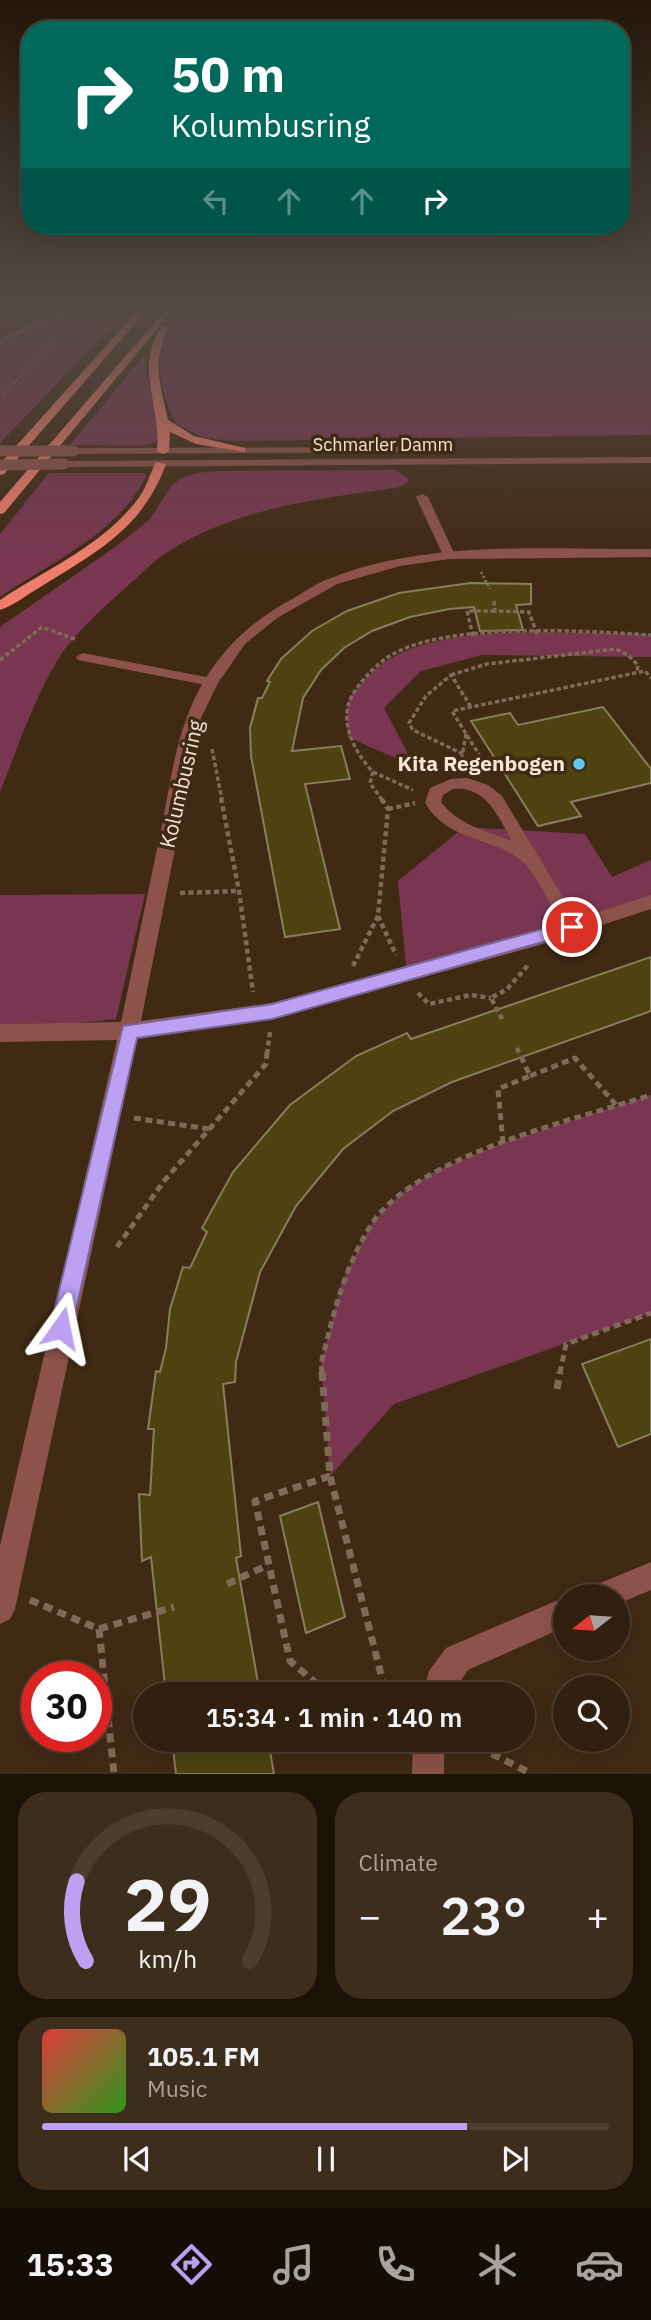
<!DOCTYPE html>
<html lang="en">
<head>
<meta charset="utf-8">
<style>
	body { margin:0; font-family:"IBM Plex Sans",sans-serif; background:#3d2d1d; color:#f1f3f6; height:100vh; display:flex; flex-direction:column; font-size:26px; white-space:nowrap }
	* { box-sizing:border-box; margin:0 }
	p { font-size:23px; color:#a8a39e }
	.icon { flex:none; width:38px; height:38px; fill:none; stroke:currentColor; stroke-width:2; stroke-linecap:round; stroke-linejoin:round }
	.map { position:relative; height:1774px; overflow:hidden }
	.sheet { display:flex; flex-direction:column; gap:18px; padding:18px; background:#1b1208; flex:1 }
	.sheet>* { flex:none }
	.guide { position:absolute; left:21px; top:21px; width:609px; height:214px; border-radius:28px; box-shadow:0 7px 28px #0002,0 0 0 2px #4c3e2f; background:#00695c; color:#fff; overflow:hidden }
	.needle { width:46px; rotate:253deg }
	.buttons { position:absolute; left:553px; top:1584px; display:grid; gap:14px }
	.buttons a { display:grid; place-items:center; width:77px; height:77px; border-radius:50%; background:#31200f; box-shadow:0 7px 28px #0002,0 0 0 2px #4c3e2f; font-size:35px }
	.speed { position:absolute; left:21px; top:1661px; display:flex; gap:14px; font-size:35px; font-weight:700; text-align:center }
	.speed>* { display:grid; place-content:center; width:91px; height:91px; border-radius:50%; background:#31200f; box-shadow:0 7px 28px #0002,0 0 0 2px #4c3e2f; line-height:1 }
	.speed .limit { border:10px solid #d22; background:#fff; color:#111 }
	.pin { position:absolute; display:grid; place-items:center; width:60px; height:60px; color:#fff; margin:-30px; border:4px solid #fff; border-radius:50%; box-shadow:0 2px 7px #0007 }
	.me { position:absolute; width:77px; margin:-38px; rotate:12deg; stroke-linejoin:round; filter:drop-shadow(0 0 5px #0008) }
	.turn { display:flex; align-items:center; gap:24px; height:147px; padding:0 35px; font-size:32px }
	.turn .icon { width:91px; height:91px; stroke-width:2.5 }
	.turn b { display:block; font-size:49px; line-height:60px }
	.lanes { display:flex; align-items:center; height:66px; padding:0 35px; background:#0003; justify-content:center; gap:35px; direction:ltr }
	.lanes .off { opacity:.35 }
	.big { font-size:52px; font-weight:600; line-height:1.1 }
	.sheet .widget { flex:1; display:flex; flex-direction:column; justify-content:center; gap:10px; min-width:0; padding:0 24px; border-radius:28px; background:#3d2d1d }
	.sheet .dial { align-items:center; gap:0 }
	.dial svg { height:182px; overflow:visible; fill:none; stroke:#4c3e2f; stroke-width:7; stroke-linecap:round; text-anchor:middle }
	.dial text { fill:#f1f3f6; stroke:none }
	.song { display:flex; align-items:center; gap:21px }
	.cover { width:84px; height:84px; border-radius:10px; background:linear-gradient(135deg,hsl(0 70% 55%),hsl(110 70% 35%)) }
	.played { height:7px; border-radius:4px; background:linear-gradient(90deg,#bca0f2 75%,#4c3e2f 75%) }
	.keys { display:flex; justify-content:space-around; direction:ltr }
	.heat { display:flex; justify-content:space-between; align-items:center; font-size:38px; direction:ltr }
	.sheet .tiles { flex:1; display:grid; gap:18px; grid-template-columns:1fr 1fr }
	.widget:last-child { grid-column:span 2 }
	.trip { position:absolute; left:133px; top:1682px; width:402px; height:70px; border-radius:35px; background:#31200f; box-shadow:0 7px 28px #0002,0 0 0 2px #4c3e2f; font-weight:600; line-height:70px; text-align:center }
	.menu { display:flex; height:112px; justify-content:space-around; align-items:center; background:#140d06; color:#a8a39e }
	.menu .icon { width:49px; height:49px }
	.menu .current { color:#bca0f2 }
	.menu b { font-size:32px; color:#f1f3f6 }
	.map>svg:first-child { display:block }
</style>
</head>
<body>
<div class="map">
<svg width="651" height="1774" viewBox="0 0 651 1774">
	<rect width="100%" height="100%" fill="#412a14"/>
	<!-- green -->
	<g fill="#793650">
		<polygon points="0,309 48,309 0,331"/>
		<polygon points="79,309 129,309 0,443 0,344"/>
		<path d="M183 309H651V435L234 441 204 438 176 424C155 379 151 349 183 309Z"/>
		<path d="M145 354C143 382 164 417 156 442L143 446 70 445Z"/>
		<path d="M396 470 409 479 407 483 400 487C321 499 235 507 166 553 151 563 137 578 122 591 101 610 76 632 60 656 34 698 18 747 0 792V627L115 547 149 520 172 485 180 479 197 473 217 471Z"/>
		<path d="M49 473H144L146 476C118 534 51 562 0 597V534Z"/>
		<path d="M610 633 651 635V657L482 655 421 671 384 708 415 767 348 737C348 726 345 709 349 700 351 694 358 688 362 683 411 620 537 634 610 633Z"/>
		<polygon points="464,827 585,834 612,877 651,860 651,902 407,975 398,881"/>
		<polygon points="145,894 116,1019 78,1023 0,1024 0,895"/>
		<polygon points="651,1095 651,1313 394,1404 330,1476 321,1364 342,1281 372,1223 404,1191 437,1170 503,1143"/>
	</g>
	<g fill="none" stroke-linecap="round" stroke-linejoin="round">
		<!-- stream -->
		<polyline stroke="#85985c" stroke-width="4.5" points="294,309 651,313"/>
	</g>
	<!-- building -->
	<g fill="#4e4310" stroke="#867e5d" stroke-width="2">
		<polygon points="470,583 531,584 531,604 516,605 523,630 480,631 474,607 449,609 410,617 372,631 344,648 321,670 303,698 292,751 341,746 350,779 305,784 340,929 285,937 251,756 250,728 258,698 262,698 270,682 267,681 281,659 312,631 347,611 399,593"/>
		<polygon points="603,707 651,769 651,783 571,802 581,816 538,826 471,721 510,713 518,725"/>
		<polygon points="651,957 651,1011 452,1082 393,1111 343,1149 296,1206 260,1272 236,1362 235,1382 223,1384 241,1556 236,1558 260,1694 166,1694 151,1557 142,1561 139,1494 150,1495 154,1429 148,1429 156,1371 160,1372 166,1348 170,1309 183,1267 190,1268 207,1232 202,1228 233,1172 290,1105 356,1056 407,1033 411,1039"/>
		<polygon points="651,1339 651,1434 618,1447 582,1364"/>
		<polygon points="318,1502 345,1617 306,1633 280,1516"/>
		<polygon points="172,1740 268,1740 274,1774 176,1774"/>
	</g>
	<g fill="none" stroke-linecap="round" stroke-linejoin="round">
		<!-- path-far4 -->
		<g stroke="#7f6a57" stroke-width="2.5" stroke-dasharray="2.5 2" stroke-linecap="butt">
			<polyline points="4,394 58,336"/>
			<polyline points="481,572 490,589"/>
		</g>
		<!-- path-far3 -->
		<g stroke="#7f6a57" stroke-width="3.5" stroke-dasharray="4.5 2.5" stroke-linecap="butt">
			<polyline points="494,601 495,611 529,612 537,634"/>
			<polyline points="473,636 467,611 495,611"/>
			<polyline points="0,660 42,627 77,640"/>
			<polyline points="451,675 487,664 616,649 628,655 638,665 637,672"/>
			<polyline points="466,734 462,757 466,763"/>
			<polyline points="212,749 222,800"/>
			<polyline points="463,754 413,730 409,723 426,696 451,675 471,707"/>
			<polyline points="488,769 452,711 645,671 651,678"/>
			<polyline points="373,772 413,790"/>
			<path d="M382 800 370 783 373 772C355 753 337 720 353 694 363 678 378 662 395 653 453 622 585 631 651 635"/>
		</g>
		<!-- path-far2 -->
		<g stroke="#7f6a57" stroke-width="4.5" stroke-dasharray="5 3.5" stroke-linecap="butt">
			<polyline points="221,798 239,891 253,992"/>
			<polyline points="388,809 415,803"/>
			<polyline points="180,893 239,891"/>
			<polyline points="378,916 396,955"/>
			<polyline points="353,966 378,916 388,809 381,798"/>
			<polyline points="418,993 429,1004 471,995 491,998"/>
			<polyline points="502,1019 491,998 507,989 529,964"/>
			<polyline points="517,1048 520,1054"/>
			<polyline points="267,1054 270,1032"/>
		</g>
		<!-- path-far1 -->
		<g stroke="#7f6a57" stroke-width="5" stroke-dasharray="7 4.5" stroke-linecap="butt">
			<polyline points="530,1076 575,1058 617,1106"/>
			<polyline points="134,1118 209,1129"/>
			<polyline points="503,1143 498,1089 530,1076 519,1052"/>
			<polyline points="117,1247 164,1181 266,1064 267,1052"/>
			<path d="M322 1373 321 1364C333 1315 344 1268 371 1225 415 1156 574 1120 651 1095"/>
			<polyline points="560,1373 566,1344 651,1313"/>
		</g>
		<!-- path -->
		<g stroke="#7f6a57" stroke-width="7" stroke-dasharray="9 6" stroke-linecap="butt">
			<polyline points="322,1372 330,1476 384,1686 394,1694"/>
			<polyline points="557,1389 560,1372"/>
			<polyline points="330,1476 255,1501 290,1661 318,1685 384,1686"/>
			<polyline points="227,1584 268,1565"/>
			<polyline points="30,1600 99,1629 174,1607"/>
			<polyline points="99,1629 114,1774"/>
			<polyline points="465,1740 532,1774"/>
		</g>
		<!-- service -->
		<g fill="#8d534a" fill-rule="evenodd">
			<polygon points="422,494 428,497 455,555 453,558 443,555 416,497"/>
			<polygon points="83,653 211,678 218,682 211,686 78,660 76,657"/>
			<path d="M467 778 488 785 502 796 578 922 581 927 578 932 572 934 566 932C553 911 542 884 526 865 502 837 450 845 425 803L430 788 451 779ZM453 789C486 785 499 818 512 841 488 832 457 824 441 802L443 795Z"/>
		</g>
		<!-- minor -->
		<g fill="#8d534a" fill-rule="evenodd">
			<polygon points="67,309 77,309 0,344 0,338"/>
			<path d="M651 549V557L449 559 400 566 337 584 277 618 245 644 218 683 201 718 141 1021 272 1003 540 931 651 895V909L540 945 272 1019 137 1039 15 1609 10 1619 0 1624V1546L117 1040 0 1042V1024L121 1022C135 957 148 891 162 825 169 790 174 751 187 717 208 662 243 625 294 598 306 591 318 582 331 578 431 539 545 550 651 549Z"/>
			<polygon points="651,1562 651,1590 618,1604 618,1596 588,1596 593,1586"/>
			<polygon points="565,1597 565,1627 468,1670 452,1694 422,1694 429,1671 446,1648"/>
			<polygon points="413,1740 444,1740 444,1774 412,1774"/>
		</g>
		<!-- tertiary -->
		<g fill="#8d534a" fill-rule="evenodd">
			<polygon points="430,447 434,448 434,452 73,454 68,451 73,448"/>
			<polygon points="651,457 651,463 64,467 59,464 64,461"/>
		</g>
		<!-- trunk -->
		<g fill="#f07d6b" fill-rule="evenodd">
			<polygon points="139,309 148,309 4,474 0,475 0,464"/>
			<polygon points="166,309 174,309 4,513 0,514 0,502"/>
			<path d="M164 326 169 329C151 360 161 387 168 420L194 436 245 448V452L196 444 170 432 169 451 163 454 157 451C162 405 134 370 161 327Z"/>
			<path d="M156 462 166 464C142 529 98 551 42 586 29 593 14 606 0 610V600C48 568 106 544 140 496 147 486 150 473 156 462Z"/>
		</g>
		<!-- tertiary-bridge -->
		<g stroke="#8d534a" stroke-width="11">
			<polyline points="0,451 73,451"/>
			<polyline points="0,465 64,464"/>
		</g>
	</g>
	<!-- sky -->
	<linearGradient id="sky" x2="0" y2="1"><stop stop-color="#24170b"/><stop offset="0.55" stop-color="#544a45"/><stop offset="1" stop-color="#544a45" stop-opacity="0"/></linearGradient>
	<rect width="651" height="557" fill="url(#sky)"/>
	<!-- route -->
	<polygon fill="#bca0f2" stroke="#7a689d" stroke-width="2" points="572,921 578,923 580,927 578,932 272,1019 137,1038 72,1328 69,1336 61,1339 53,1336 50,1328 123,1026 272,1004"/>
	<!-- markers -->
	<circle fill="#64c5ee" stroke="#412a14" stroke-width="2.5" cx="579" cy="764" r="7"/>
	<g text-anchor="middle" stroke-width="7" stroke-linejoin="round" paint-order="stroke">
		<!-- far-street labels -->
		<g font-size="18" fill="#f5e6d8" stroke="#412a14">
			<text x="383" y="451">Schmarler Damm</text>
		</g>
		<!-- poi labels -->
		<g font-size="21" font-weight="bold" fill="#f5e6d8" stroke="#412a14" text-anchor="end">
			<text x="565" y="771">Kita Regenbogen</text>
		</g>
		<!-- street labels -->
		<g font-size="21" fill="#f5e6d8" stroke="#412a14">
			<text transform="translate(182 784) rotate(-77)" y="7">Kolumbusring</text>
		</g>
	</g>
</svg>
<div class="buttons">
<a><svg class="needle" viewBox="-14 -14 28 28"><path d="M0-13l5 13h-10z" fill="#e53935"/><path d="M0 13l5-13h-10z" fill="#a8a39e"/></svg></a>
<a><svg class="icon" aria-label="search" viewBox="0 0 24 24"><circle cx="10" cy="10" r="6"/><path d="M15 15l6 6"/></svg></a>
</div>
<div class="speed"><div class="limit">30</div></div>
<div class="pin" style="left:572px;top:927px;background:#d93025"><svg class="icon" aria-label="arrive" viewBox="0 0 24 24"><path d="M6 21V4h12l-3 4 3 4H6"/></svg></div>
<svg class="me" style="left:61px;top:1328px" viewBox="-20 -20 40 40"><path d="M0-17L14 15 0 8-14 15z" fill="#bca0f2" stroke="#fff" stroke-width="4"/></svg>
<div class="trip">15:34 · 1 min · 140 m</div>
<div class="guide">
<div class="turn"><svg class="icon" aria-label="right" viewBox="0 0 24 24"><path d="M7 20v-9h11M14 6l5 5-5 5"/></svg><div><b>50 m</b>Kolumbusring</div></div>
<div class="lanes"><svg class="icon off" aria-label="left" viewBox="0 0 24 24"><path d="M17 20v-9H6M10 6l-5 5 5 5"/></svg><svg class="icon off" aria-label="ahead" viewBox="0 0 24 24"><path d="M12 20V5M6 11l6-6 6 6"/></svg><svg class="icon off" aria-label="ahead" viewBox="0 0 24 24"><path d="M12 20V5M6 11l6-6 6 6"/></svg><svg class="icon" aria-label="right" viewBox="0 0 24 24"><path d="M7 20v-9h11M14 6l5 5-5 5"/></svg></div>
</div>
</div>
<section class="sheet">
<div class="tiles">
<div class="widget dial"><svg viewBox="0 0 100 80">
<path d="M14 69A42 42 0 1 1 86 69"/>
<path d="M14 69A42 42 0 0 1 10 34" stroke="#bca0f2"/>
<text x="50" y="56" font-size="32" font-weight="700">29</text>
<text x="50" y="72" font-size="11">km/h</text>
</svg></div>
<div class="widget"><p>Climate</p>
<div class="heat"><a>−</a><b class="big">23°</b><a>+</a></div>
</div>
<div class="widget">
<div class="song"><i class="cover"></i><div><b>105.1 FM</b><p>Music</p></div></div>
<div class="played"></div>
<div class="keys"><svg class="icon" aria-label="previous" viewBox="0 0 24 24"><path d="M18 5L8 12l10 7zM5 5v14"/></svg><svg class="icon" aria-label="pause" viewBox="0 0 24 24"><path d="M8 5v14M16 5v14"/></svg><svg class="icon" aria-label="next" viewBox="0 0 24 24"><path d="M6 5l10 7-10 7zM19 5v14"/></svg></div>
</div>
</div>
</section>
<nav class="menu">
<b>15:33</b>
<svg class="icon current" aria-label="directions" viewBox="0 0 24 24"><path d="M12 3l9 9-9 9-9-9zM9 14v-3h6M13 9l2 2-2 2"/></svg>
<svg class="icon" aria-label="music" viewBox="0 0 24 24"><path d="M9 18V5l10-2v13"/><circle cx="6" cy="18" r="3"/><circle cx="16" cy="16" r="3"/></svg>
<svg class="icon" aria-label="phone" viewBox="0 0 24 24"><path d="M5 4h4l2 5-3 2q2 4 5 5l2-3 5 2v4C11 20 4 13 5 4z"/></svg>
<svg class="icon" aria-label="climate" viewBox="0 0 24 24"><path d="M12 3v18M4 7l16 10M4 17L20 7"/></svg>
<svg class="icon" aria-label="car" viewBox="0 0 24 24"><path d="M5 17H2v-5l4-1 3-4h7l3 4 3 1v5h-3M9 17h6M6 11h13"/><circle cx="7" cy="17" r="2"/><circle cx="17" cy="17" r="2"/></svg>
</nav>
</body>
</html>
